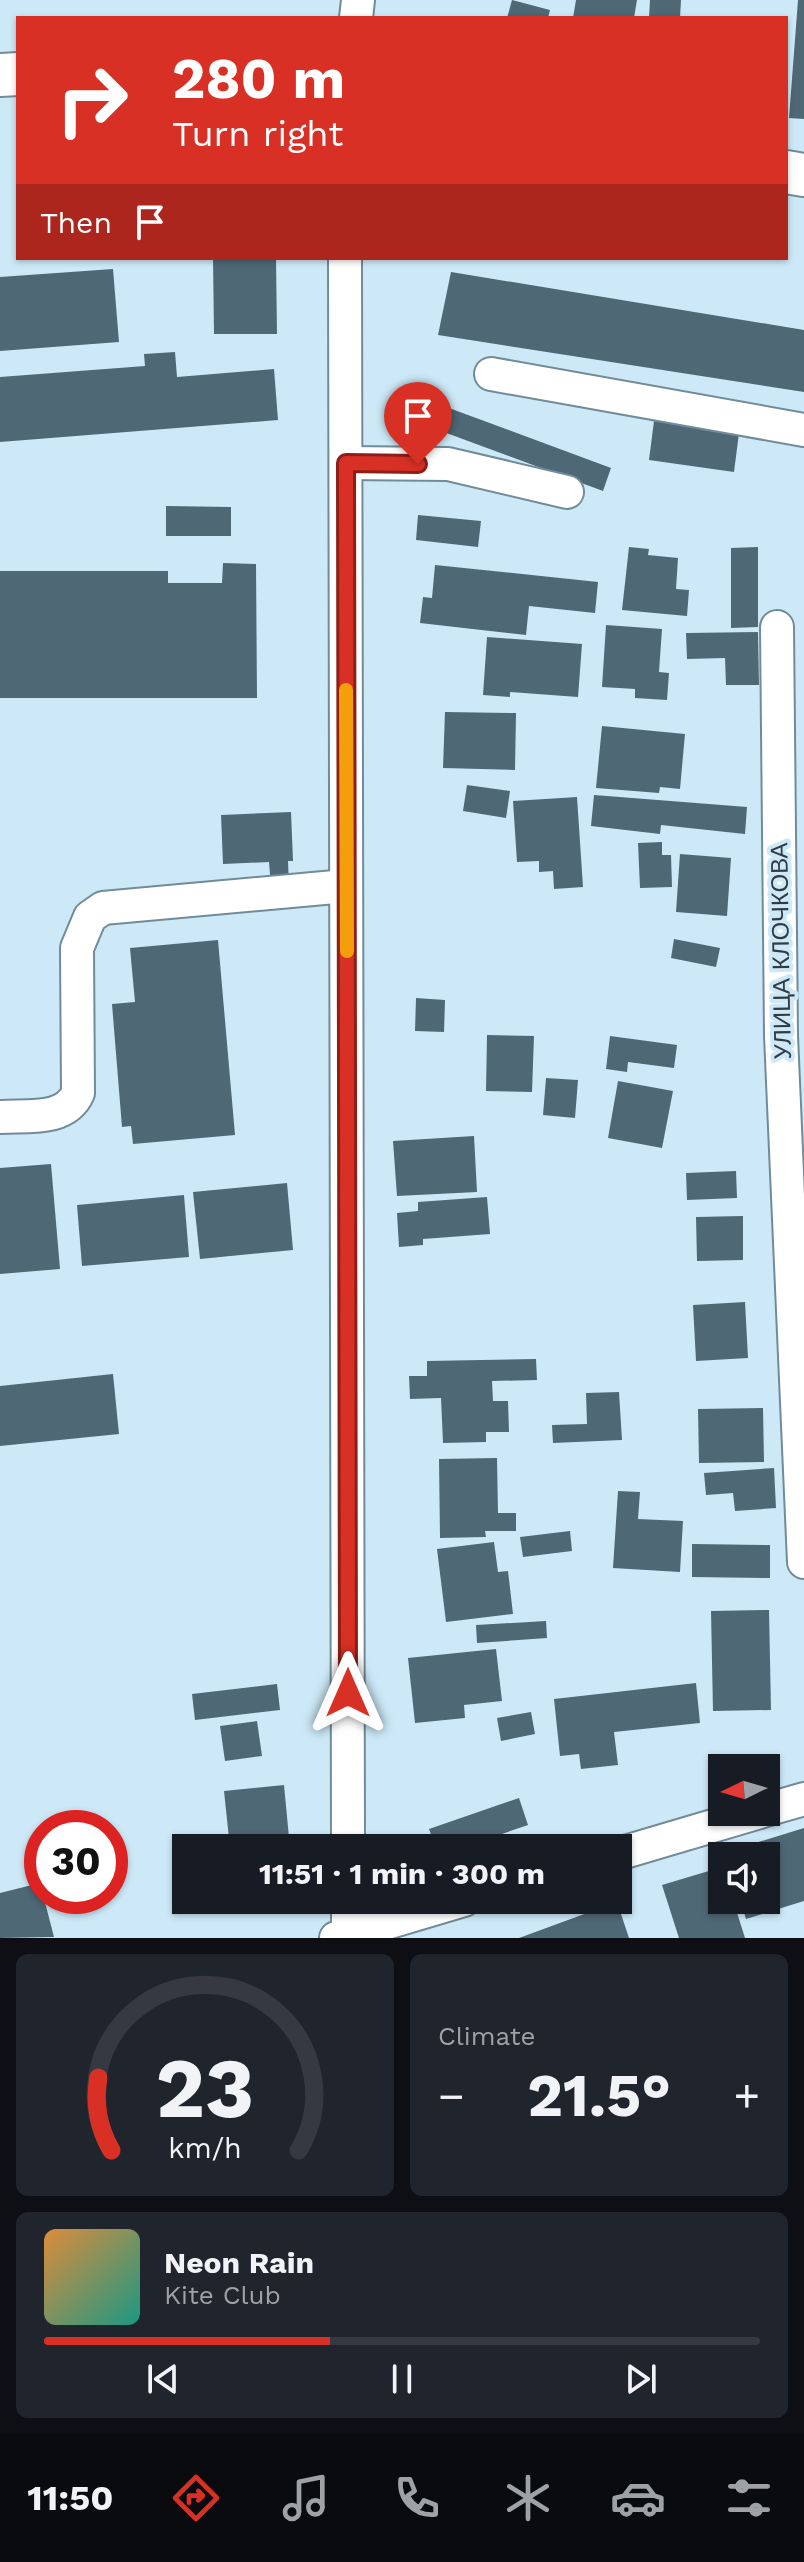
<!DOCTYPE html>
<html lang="en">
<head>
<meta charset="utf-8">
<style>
	body { margin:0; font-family:"Work Sans",sans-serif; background:#20242c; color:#f1f3f6; height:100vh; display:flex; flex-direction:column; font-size:30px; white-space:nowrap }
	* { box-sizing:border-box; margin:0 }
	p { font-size:26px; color:#9ea1a6 }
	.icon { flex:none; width:44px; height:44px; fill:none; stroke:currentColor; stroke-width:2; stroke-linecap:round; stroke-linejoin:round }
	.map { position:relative; height:1938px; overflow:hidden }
	.side { display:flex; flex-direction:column; gap:16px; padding:16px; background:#0d0f14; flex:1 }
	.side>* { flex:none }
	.guide { position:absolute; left:16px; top:16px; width:772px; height:244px; border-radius:0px; box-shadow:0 2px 6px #0004; background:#d93025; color:#fff; overflow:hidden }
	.needle { width:52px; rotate:265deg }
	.controls { position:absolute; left:708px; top:1754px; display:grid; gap:16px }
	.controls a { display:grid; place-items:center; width:72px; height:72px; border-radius:0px; background:#171b24; box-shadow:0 2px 6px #0004; font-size:40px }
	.speed { position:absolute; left:24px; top:1810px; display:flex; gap:16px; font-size:40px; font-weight:700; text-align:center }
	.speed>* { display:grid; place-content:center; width:104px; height:104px; border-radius:50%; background:#171b24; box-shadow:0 2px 6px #0004; line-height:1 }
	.speed .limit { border:12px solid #d22; background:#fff; color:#111 }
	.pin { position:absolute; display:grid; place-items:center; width:68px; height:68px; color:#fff; margin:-82px -34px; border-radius:50% 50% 50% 0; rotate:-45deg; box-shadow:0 0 8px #0007 }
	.pin .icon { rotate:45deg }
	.me { position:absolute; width:88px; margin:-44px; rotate:0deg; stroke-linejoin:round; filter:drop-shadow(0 0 6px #0008) }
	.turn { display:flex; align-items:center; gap:28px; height:168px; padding:0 24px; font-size:36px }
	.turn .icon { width:104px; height:104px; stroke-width:2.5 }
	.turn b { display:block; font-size:56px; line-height:68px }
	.then { display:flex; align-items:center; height:76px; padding:0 24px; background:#0003; gap:16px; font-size:30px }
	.big { font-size:60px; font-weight:700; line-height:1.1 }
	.side .widget { flex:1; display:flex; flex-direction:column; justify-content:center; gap:12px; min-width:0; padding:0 28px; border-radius:12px; background:#20242c }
	.side .dial { align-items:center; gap:0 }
	.dial svg { height:208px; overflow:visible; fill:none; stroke:#363941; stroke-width:7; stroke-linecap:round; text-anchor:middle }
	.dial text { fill:#f1f3f6; stroke:none }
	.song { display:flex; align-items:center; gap:24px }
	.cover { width:96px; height:96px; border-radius:12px; background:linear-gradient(135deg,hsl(30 70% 55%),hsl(170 70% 35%)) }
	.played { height:8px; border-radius:4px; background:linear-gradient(90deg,#d93025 40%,#363941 40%) }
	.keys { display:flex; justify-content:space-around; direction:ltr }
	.heat { display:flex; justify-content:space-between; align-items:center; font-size:44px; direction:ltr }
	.side .tiles { flex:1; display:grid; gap:16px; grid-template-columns:1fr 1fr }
	.widget:last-child { grid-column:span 2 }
	.trip { position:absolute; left:172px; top:1834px; width:460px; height:80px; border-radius:0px; background:#171b24; box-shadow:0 2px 6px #0004; font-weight:700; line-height:80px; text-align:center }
	.tabs { display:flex; height:128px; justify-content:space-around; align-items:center; background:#090b0e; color:#9ea1a6 }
	.tabs .icon { width:56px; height:56px }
	.tabs .on { color:#d93025 }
	.tabs b { font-size:36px; color:#f1f3f6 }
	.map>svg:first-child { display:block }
</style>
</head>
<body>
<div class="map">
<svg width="804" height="1938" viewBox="0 0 804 1938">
	<rect width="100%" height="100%" fill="#cde9f8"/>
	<!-- building -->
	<g fill="#4f6875">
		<polygon points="512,0 550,10 548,18 507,18"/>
		<polygon points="576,0 637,0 634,18 573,18"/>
		<polygon points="650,0 681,0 680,18 649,18"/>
		<polygon points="798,0 804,0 804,119 789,118"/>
		<polygon points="213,258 276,258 277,334 214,334"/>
		<polygon points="113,269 119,342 0,351 0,277"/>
		<polygon points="451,272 804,330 804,392 438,335"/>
		<polygon points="175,352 177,377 274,369 278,420 0,442 0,377 145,366 144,354"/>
		<polygon points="449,408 611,468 603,491 441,431"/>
		<polygon points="654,421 739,433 734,472 649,460"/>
		<polygon points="166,506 231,507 231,536 166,536"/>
		<polygon points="418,515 481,521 478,547 416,540"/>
		<polygon points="629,547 649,549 648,555 678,558 676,589 689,590 687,616 622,610"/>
		<polygon points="758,547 758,627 731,628 731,548"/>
		<polygon points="223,563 256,564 257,698 0,698 0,571 168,571 168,583 222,583"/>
		<polygon points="435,565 598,582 595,613 529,606 526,635 420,623 423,597 432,598"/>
		<polygon points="606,625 662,629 659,672 669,673 667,700 635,698 635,689 602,687"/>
		<polygon points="758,632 759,685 726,685 725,658 687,659 686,633"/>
		<polygon points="487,637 582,644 578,697 510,692 510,697 483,695"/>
		<polygon points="445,712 516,713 515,770 443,768"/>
		<polygon points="602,726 685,734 680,789 660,787 659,793 596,788"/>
		<polygon points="467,785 510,791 506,818 463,811"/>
		<polygon points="594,795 747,807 745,834 661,825 660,834 591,826"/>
		<polygon points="577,797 583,887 554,889 553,871 539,872 539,861 517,862 513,801"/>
		<polygon points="291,812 293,861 288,861 289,885 271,886 269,862 223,864 221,815"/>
		<polygon points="662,842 662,855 671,855 672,887 640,888 638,843"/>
		<polygon points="680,854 731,858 727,916 676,912"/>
		<polygon points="674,939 720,948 716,967 671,958"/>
		<polygon points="218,940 235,1135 133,1144 131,1126 122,1127 112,1004 135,1002 130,948"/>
		<polygon points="416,998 445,1000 444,1032 415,1031"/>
		<polygon points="487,1035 534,1036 532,1092 486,1091"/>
		<polygon points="610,1036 677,1045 674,1068 628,1062 627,1072 606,1069"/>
		<polygon points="546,1078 578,1080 575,1118 543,1115"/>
		<polygon points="618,1081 673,1091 662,1148 608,1138"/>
		<polygon points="474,1136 477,1192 397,1196 393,1141"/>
		<polygon points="51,1164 60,1269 0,1274 0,1168"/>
		<polygon points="736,1171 737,1198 687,1200 686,1173"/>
		<polygon points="287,1183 293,1250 200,1259 193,1192"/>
		<polygon points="184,1195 189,1257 82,1266 77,1205"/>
		<polygon points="487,1197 490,1234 423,1239 423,1245 399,1247 397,1213 418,1211 418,1202"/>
		<polygon points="743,1216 743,1260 697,1261 696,1217"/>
		<polygon points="745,1302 748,1358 696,1361 693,1305"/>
		<polygon points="536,1359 537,1380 492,1381 493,1401 508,1401 509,1432 486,1432 486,1442 443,1443 441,1398 410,1399 409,1376 427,1376 427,1361"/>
		<polygon points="113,1374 119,1434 0,1446 0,1386"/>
		<polygon points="619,1392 622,1440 553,1443 552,1425 587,1424 586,1393"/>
		<polygon points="763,1408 764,1462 699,1463 698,1409"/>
		<polygon points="497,1458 498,1513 516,1513 516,1531 485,1531 486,1537 440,1538 439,1459"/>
		<polygon points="774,1468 776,1508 735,1511 733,1493 706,1495 704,1473"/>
		<polygon points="618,1491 640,1492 638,1519 683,1521 680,1572 613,1568"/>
		<polygon points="570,1531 572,1551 523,1557 520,1537"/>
		<polygon points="494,1542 498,1572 508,1571 513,1614 446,1622 437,1549"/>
		<polygon points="692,1544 770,1545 770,1578 692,1577"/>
		<polygon points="769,1610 771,1710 713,1711 711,1611"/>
		<polygon points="546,1621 547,1638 477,1643 476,1625"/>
		<polygon points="496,1649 502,1701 464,1705 465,1718 415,1723 408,1658"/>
		<polygon points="696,1683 700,1723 614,1732 618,1765 581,1769 579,1754 560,1756 554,1699"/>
		<polygon points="277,1684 280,1710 195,1720 192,1694"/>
		<polygon points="531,1712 535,1734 501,1741 497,1718"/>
		<polygon points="257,1721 262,1756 225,1761 220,1726"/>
		<polygon points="284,1785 290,1848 230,1848 224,1791"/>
		<polygon points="519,1798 528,1825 461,1848 436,1848 429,1829"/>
		<polygon points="804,1828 804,1901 746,1919 740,1900 766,1900 766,1856 727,1856 726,1852"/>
		<polygon points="722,1867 722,1900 733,1900 745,1938 679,1938 662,1885"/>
		<polygon points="40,1883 54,1937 0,1938 0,1893"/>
		<polygon points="617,1902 629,1938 519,1938"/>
	</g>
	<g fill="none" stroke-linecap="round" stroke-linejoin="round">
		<!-- minor casing -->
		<g stroke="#718b98" stroke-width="36">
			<g id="minor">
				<polyline points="356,18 358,0"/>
				<polyline points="345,258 348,1848"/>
				<polyline points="491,374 804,430"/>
				<polyline points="346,463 448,464 567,492"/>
				<polyline points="777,627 781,1036 804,1562"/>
				<path d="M0 1117C27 1115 65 1122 78 1093L77 948 90 917 103 908 346 886"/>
				<polyline points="766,1810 804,1799"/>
				<polyline points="618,1854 760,1812"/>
				<polyline points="348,1900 348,1934"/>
				<polyline points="336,1938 464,1900"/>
			</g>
		</g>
		<!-- major casing -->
		<g stroke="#718b98" stroke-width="46">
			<g id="major">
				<polyline points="0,75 18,74"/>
				<polyline points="786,172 804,175"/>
			</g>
		</g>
		<!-- minor -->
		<use href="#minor" stroke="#fff" stroke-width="32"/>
		<!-- major -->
		<use href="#major" stroke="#fff" stroke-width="42"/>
	</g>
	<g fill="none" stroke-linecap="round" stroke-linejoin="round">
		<!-- route casing -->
		<g stroke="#8d1f18" stroke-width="20">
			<polyline id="route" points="348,1693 346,463 418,464"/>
		</g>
		<!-- route -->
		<use href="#route" stroke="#d93025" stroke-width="14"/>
		<!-- slow -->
		<polyline stroke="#f59e0b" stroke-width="14" points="346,690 347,951"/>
	</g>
	<g text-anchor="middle" stroke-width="8" stroke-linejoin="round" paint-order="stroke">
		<!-- street labels -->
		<g font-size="24" fill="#313c42" stroke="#cde9f8">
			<text transform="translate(781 951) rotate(-91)" y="8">УЛИЦА КЛОЧКОВА</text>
		</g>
	</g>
</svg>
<div class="controls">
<a><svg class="needle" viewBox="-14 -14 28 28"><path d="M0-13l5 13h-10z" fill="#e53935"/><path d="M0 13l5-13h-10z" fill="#9ea1a6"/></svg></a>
<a><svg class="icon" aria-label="sound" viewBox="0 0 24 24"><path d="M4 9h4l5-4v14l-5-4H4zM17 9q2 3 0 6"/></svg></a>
</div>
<div class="speed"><div class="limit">30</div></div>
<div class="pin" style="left:418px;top:464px;background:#d93025"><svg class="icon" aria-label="arrive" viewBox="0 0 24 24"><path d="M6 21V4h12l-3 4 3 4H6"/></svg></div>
<svg class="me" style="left:348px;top:1693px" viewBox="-20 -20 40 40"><path d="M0-17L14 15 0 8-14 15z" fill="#d93025" stroke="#fff" stroke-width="4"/></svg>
<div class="trip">11:51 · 1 min · 300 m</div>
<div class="guide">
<div class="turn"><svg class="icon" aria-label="right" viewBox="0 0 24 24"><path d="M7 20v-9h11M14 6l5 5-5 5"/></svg><div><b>280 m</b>Turn right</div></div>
<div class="then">Then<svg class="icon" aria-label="arrive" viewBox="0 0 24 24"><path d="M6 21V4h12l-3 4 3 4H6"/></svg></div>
</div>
</div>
<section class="side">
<div class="tiles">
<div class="widget dial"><svg viewBox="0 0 100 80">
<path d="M14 69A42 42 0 1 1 86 69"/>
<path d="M14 69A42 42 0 0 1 9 41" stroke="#d93025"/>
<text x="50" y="56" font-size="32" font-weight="700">23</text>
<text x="50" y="72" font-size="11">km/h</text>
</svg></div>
<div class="widget"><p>Climate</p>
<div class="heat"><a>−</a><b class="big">21.5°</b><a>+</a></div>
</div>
<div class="widget">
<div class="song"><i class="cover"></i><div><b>Neon Rain</b><p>Kite Club</p></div></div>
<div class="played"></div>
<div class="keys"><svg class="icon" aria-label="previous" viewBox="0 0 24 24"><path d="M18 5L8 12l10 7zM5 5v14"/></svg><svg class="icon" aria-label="pause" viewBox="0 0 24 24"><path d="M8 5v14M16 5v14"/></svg><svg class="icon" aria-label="next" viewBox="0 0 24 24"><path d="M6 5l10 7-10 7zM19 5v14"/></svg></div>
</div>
</div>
</section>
<nav class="tabs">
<b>11:50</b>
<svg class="icon on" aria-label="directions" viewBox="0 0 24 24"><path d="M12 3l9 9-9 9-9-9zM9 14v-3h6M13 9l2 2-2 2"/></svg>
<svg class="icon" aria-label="music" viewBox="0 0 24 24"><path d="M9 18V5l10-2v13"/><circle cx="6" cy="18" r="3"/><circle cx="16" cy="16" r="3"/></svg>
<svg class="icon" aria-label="phone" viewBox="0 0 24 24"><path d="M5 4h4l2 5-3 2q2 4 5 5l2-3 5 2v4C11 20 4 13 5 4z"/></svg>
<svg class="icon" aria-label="climate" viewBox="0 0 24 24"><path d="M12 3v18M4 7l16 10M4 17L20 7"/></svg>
<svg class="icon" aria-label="car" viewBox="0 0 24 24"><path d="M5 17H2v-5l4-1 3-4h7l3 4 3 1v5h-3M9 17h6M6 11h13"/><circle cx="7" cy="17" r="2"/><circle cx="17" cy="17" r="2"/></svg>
<svg class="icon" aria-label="filters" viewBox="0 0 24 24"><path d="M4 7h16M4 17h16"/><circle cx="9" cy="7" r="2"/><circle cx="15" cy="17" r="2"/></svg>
</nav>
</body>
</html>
